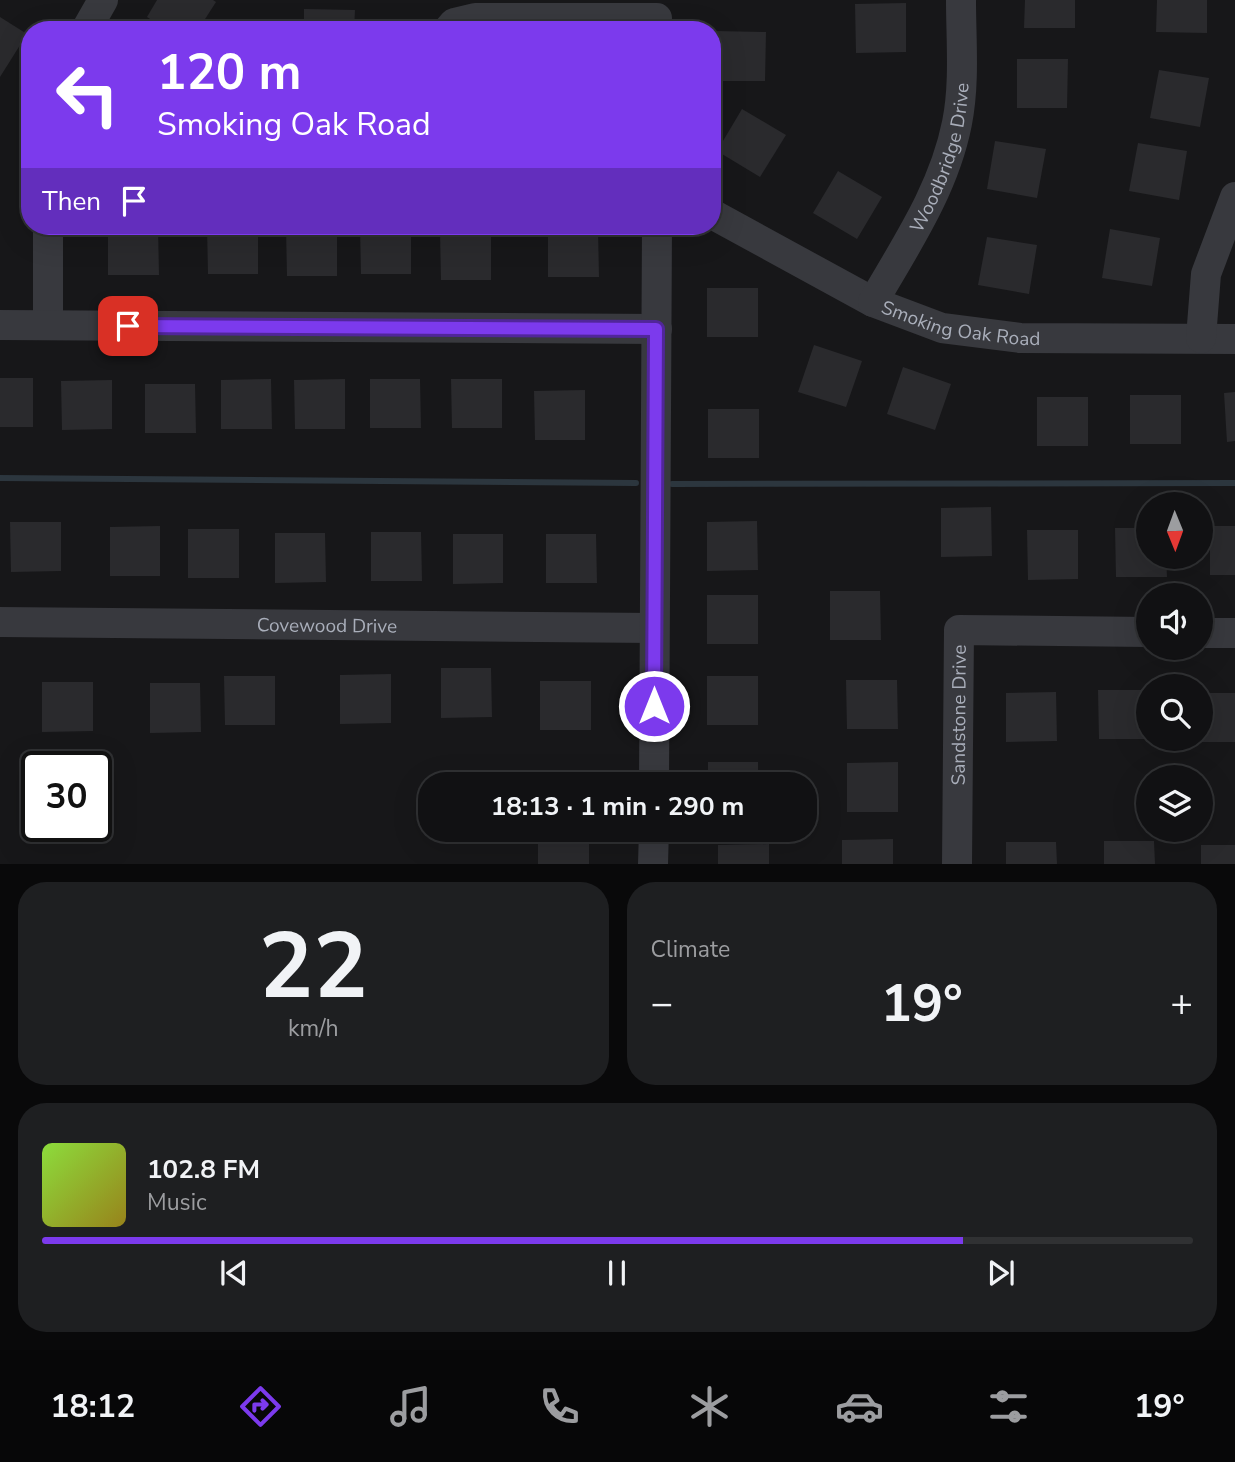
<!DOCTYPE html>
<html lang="en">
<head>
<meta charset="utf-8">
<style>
	body { margin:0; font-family:"Nunito Sans",sans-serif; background:#1e1f21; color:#f1f3f6; height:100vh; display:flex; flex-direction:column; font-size:26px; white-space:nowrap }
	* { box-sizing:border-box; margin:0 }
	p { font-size:23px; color:#9c9da0 }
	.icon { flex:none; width:38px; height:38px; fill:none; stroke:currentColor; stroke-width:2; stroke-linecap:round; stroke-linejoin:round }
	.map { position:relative; height:864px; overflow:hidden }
	.panel { display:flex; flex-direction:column; gap:18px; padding:18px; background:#09090a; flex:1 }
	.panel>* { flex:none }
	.banner { position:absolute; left:21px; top:21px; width:700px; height:214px; border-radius:28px; box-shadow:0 7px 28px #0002,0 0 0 2px #303133; background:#7c3aed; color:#fff; overflow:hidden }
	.needle { width:46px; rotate:179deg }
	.tools { position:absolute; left:1136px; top:492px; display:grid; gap:14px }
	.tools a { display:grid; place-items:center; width:77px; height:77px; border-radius:50%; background:#111113; box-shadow:0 7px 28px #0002,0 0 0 2px #303133; font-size:35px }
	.speed { position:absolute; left:21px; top:751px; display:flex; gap:14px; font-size:35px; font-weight:700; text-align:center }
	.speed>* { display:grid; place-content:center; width:91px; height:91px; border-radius:50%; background:#111113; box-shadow:0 7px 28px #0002,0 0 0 2px #303133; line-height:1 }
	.speed .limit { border:4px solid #111; border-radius:10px; background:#fff; color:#111 }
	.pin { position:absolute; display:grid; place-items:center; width:60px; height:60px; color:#fff; margin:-30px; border-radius:14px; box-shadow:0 4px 10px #0006 }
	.me { position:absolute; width:77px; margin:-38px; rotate:0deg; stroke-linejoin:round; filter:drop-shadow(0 0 5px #0008) }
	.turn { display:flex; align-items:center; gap:24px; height:147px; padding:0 21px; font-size:32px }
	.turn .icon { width:91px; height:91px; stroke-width:2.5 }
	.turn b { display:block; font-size:49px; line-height:60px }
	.then { display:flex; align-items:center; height:66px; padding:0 21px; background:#0003; gap:14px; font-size:26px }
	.big { font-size:52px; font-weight:700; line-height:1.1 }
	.panel .card { flex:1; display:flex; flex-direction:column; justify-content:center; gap:10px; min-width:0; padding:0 24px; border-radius:28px; background:#1e1f21 }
	.panel .dial { align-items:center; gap:0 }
	.dial b { font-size:91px; line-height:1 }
	.song { display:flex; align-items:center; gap:21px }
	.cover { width:84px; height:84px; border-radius:10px; background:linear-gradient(135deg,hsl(90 70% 55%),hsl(50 70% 35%)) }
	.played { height:7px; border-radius:4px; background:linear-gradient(90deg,#7c3aed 80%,#303133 80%) }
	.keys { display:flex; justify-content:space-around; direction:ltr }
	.heat { display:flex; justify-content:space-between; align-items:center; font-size:38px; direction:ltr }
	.panel .tiles { flex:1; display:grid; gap:18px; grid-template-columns:1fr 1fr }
	.card:last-child { grid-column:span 2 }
	.trip { position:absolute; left:418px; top:772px; width:399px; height:70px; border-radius:28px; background:#111113; box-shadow:0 7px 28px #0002,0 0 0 2px #303133; font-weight:700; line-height:70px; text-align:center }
	.tabs { display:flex; height:112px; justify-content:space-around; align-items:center; background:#070708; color:#9c9da0 }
	.tabs .icon { width:49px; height:49px }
	.tabs .selected { color:#7c3aed }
	.tabs b { font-size:32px; color:#f1f3f6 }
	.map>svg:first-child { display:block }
</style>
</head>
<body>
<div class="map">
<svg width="1235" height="864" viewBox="0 0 1235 864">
	<rect width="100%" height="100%" fill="#171719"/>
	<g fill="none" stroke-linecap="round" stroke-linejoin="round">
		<!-- stream -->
		<g stroke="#2c363e" stroke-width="6">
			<polyline points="0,478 636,483"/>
			<polyline points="672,484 1235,483"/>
		</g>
	</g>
	<!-- building -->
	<g fill="#2a2a2d">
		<polygon points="157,0 213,0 216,2 198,30 167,30 147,17"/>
		<polygon points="1025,0 1075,0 1075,28 1024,28"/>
		<polygon points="1157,0 1207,0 1207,33 1156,32"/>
		<polygon points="906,3 906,52 856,53 855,4"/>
		<polygon points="304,9 355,10 354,30 304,30"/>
		<polygon points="0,17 27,34 0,77"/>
		<polygon points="715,31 766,32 765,81 715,81"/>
		<polygon points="1017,59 1068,59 1067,108 1017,108"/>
		<polygon points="1159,70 1209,78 1200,127 1150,118"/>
		<polygon points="742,109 786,135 760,177 717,151"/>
		<polygon points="995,141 1046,149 1037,198 987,189"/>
		<polygon points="1138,143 1187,151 1179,200 1129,191"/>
		<polygon points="838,171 882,197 857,239 813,213"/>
		<polygon points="108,226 158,226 159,275 108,275"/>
		<polygon points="207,226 258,226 258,274 208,274"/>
		<polygon points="337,226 337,276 287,276 286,227"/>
		<polygon points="360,226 411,226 411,274 361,274"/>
		<polygon points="548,228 598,228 599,277 548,277"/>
		<polygon points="1110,229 1160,238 1152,286 1102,278"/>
		<polygon points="440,231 491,231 491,280 441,280"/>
		<polygon points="987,237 1037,245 1029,294 978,285"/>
		<rect x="707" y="288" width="51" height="49"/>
		<polygon points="814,345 862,361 846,407 798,392"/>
		<polygon points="903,367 951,384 935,430 887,414"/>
		<rect x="0" y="378" width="33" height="49"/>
		<polygon points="271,379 272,429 221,429 221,380"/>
		<polygon points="345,379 345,429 295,429 294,380"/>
		<polygon points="370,379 420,379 421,428 370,428"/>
		<polygon points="451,379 502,379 502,428 452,428"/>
		<polygon points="112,380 112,429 62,430 61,381"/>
		<polygon points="145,384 195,384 196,433 145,433"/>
		<polygon points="585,390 585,440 535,440 534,391"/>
		<polygon points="1235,392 1235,441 1227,442 1224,393"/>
		<rect x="1130" y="395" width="51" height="49"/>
		<rect x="1037" y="397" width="51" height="49"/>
		<rect x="708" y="409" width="51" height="49"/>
		<polygon points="991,507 992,556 941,557 941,508"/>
		<polygon points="757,521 758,570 707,571 707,522"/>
		<polygon points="10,522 61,522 61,571 11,572"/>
		<polygon points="160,526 160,576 110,576 110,527"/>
		<rect x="1210" y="526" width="25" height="49"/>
		<polygon points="1115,528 1148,528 1148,556 1166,556 1167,577 1116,577"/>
		<rect x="188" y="529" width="51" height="49"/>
		<polygon points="1027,530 1078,530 1078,579 1028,580"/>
		<polygon points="371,532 421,532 422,581 371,581"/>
		<polygon points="275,533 325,533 326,582 275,583"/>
		<polygon points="453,534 503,534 503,583 453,584"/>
		<polygon points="546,534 596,534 597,583 546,583"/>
		<polygon points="830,591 880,591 881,640 830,640"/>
		<rect x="707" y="595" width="51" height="49"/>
		<polygon points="441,668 491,668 492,717 441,718"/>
		<polygon points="391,674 391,723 340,724 340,675"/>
		<polygon points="224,676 275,676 275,725 225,725"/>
		<rect x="707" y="676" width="51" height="49"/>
		<polygon points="846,680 897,680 898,729 847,729"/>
		<rect x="540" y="681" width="51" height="49"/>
		<polygon points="42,682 93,682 93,731 42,732"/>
		<polygon points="150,683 200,683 201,732 150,733"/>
		<polygon points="1098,690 1148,690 1148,739 1099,739"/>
		<polygon points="1056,692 1057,741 1006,742 1006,693"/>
		<polygon points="1200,693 1235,693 1235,742 1195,742 1195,738 1200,738"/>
		<rect x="708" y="762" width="50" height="22"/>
		<polygon points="898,762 898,812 847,812 847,763"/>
		<polygon points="893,839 893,864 842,864 842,840"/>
		<polygon points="1104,841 1154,841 1155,864 1104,864"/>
		<polygon points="589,842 589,864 538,864 538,843"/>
		<polygon points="1006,842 1056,842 1057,864 1006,864"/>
		<polygon points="769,844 769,864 718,864 718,845"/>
		<rect x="1201" y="845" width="34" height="19"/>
	</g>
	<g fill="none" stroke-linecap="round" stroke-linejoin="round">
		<!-- minor -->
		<g stroke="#38393e" stroke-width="30">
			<polyline points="86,30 103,0"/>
			<polyline points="448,30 454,23 475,18 657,18"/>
			<path id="s1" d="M712 214 873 302 942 328 1020 338 1235 339"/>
			<polyline points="48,226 48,325"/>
			<path id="s2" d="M873 302C906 245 944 189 957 123 965 83 961 40 961 0"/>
			<polyline points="0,325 657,329"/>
			<polyline points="1201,338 1206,274 1235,197"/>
			<path id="s3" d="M0 622 654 628"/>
			<polyline points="1200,633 1235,633"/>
			<polyline points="654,784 657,226"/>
			<polyline points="653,864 654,830"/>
			<path id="s4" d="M957 864 959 630 1148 632"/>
		</g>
	</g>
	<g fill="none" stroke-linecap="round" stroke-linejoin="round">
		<!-- route casing -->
		<g stroke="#51269a" stroke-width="18">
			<polyline id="route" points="128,326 656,329 654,706"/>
		</g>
		<!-- route -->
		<use href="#route" stroke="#7c3aed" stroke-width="12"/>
	</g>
	<g text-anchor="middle" stroke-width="7" stroke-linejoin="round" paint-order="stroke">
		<!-- street labels -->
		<g font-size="19" fill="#a9aeba" stroke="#121214">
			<text dy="7" stroke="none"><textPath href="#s2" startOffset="161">Woodbridge Drive</textPath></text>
			<text dy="7" stroke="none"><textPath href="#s1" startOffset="275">Smoking Oak Road</textPath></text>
			<text dy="7" stroke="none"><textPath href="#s3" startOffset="327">Covewood Drive</textPath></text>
			<text dy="7" stroke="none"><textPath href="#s4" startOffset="149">Sandstone Drive</textPath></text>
		</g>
	</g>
</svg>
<div class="tools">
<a><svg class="needle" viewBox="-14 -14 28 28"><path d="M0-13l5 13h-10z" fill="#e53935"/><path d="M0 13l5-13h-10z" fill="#9c9da0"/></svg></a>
<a><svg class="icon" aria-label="sound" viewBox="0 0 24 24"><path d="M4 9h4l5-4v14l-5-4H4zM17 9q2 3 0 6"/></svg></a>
<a><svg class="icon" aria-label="search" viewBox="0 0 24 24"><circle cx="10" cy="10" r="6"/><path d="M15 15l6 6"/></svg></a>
<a><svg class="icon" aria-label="layers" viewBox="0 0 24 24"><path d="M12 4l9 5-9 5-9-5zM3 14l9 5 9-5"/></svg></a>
</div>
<div class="speed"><div class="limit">30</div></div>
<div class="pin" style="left:128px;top:326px;background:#d93025"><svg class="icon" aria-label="arrive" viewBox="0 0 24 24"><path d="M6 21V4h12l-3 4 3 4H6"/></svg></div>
<svg class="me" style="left:654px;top:706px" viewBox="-20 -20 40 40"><circle r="17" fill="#7c3aed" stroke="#fff" stroke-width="3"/><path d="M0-11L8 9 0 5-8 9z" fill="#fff"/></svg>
<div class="trip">18:13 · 1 min · 290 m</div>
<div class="banner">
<div class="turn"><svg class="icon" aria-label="left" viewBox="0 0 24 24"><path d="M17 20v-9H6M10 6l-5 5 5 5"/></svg><div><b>120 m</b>Smoking Oak Road</div></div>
<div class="then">Then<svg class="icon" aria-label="arrive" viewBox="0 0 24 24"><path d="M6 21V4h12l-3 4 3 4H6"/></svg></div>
</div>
</div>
<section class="panel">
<div class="tiles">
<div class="card dial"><b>22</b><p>km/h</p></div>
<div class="card"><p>Climate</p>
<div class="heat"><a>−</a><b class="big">19°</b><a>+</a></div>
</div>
<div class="card">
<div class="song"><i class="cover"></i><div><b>102.8 FM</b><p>Music</p></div></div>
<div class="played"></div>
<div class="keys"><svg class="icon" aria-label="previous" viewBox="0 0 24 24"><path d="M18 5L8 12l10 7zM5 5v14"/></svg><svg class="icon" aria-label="pause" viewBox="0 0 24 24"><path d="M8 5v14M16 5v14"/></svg><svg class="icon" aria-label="next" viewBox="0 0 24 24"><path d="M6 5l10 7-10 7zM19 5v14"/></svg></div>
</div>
</div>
</section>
<nav class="tabs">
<b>18:12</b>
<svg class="icon selected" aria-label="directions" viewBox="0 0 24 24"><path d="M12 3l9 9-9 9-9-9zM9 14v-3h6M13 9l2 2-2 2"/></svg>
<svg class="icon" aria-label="music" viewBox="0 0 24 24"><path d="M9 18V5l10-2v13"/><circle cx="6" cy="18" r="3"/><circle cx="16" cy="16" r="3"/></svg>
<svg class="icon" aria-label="phone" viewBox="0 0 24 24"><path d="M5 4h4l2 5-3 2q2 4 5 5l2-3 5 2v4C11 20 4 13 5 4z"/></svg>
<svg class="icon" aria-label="climate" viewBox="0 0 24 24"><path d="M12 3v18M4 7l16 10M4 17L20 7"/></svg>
<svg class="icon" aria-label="car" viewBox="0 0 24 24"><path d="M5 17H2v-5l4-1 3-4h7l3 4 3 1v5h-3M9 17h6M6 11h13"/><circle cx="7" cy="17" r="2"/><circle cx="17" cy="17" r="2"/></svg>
<svg class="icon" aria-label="filters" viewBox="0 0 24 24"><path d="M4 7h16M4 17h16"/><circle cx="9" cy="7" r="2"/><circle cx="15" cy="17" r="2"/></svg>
<b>19°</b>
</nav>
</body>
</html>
